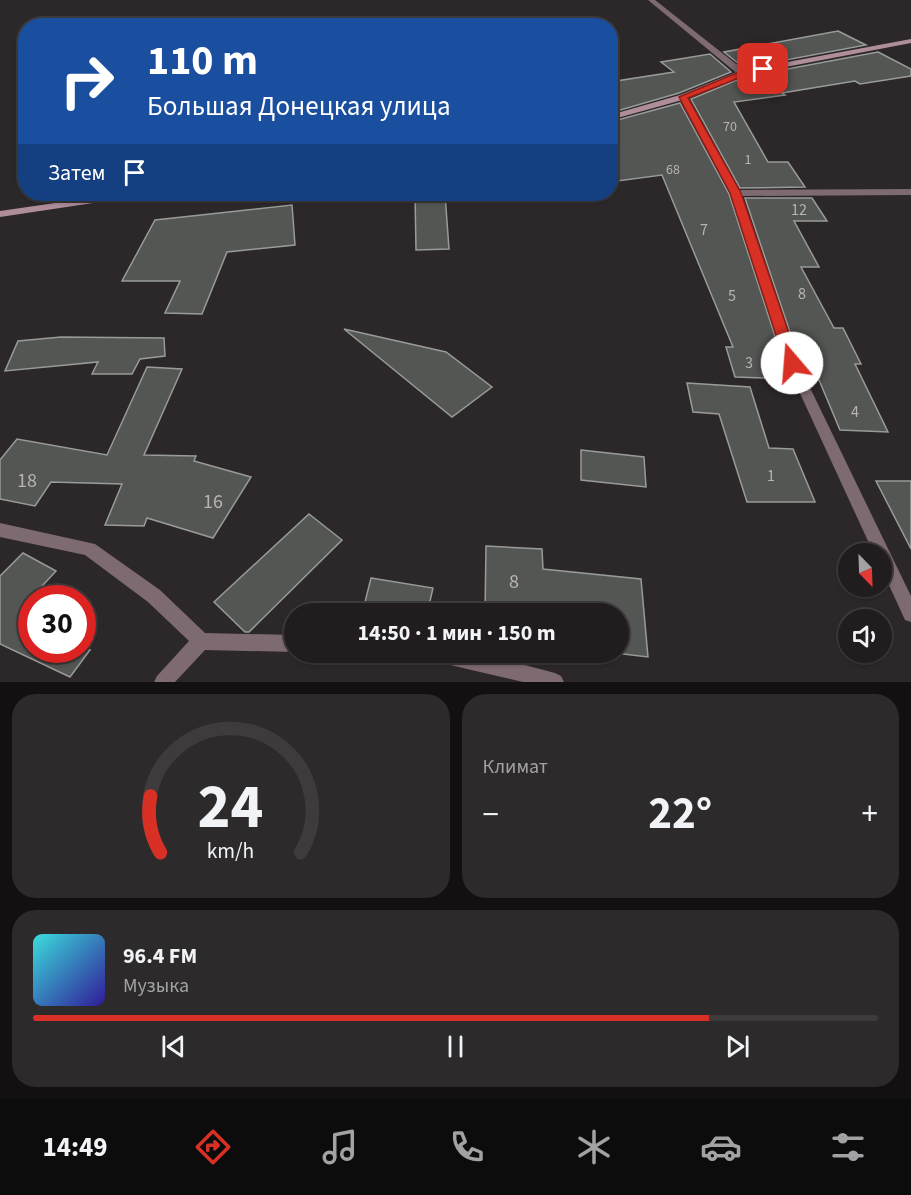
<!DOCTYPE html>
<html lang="ru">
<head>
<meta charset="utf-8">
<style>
	body { margin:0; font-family:"Source Sans 3",sans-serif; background:#2d2a2c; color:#f1f3f6; height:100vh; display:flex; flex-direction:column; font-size:22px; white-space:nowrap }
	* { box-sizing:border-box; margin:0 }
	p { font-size:20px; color:#a2a2a4 }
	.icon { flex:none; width:33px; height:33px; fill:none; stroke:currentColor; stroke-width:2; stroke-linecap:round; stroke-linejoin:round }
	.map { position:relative; height:682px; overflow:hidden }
	.sheet { display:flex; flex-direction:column; gap:12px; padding:12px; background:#121011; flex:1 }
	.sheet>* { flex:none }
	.top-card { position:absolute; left:18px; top:18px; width:600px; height:183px; border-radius:24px; box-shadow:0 2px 4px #0004,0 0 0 2px #3e3b3d; background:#1a4fa0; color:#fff; overflow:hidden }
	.needle { width:39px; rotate:157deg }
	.fabs { position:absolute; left:838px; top:543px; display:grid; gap:12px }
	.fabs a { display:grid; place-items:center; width:54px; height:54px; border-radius:50%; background:#211d1f; box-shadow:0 2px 4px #0004,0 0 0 2px #3e3b3d; font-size:30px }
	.speed { position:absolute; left:18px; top:585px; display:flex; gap:12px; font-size:30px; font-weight:700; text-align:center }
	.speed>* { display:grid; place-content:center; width:78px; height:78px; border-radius:50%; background:#211d1f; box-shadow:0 2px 4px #0004,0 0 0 2px #3e3b3d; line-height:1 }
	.speed .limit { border:9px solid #d22; background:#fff; color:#111 }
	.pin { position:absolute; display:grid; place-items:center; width:51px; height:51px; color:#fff; margin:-26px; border-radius:12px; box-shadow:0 3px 9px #0006 }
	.me { position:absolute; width:66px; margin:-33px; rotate:342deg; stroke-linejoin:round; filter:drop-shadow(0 0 4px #0008) }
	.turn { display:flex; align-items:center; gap:21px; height:126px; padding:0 30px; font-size:27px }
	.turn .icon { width:78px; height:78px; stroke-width:2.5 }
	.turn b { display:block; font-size:42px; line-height:51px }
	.then { display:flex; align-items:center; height:57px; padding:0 30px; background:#0003; gap:12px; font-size:22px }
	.big { font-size:45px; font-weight:700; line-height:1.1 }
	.sheet .tile { flex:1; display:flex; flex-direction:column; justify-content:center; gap:9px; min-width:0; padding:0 21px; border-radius:24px; background:#2d2a2c }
	.sheet .dial { align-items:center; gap:0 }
	.dial svg { height:156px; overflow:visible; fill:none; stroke:#3e3b3d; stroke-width:7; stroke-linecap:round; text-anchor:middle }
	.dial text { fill:#f1f3f6; stroke:none }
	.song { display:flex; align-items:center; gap:18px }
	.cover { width:72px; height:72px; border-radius:9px; background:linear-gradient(135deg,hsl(180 70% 55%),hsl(250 70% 35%)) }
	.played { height:6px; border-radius:3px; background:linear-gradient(90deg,#d93025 80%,#3e3b3d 80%) }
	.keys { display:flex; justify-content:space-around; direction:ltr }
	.heat { display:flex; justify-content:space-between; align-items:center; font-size:33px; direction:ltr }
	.sheet .tiles { flex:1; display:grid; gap:12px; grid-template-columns:1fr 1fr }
	.tile:last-child { grid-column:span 2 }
	.trip { position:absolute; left:284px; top:603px; width:345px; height:60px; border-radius:30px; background:#211d1f; box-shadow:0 2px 4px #0004,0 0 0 2px #3e3b3d; font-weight:700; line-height:60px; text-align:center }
	.tabs { display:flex; height:96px; justify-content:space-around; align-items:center; background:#0d0c0c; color:#a2a2a4 }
	.tabs .icon { width:42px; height:42px }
	.tabs .current { color:#d93025 }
	.tabs b { font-size:27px; color:#f1f3f6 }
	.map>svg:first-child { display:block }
</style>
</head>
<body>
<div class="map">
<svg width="911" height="682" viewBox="0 0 911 682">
	<rect width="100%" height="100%" fill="#2c2729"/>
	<!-- building -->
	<g fill="#535653" stroke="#989c98" stroke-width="1.5">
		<polygon points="838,31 866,45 744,68 724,52"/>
		<polygon points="878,52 911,69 911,76 860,84 855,81 782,93 785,95 734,102 768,162 788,162 805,187 740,188 691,99 744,77"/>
		<polygon points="710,54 731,72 679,93 610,113 610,82 674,72 661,62"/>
		<polygon points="680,103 729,194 784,364 791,379 735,377 726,347 733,347 662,175 610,182 610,122"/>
		<polygon points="415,194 445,194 449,249 416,250"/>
		<polygon points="745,198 812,198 827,221 794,221 819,267 801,267 834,328 843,328 861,364 855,364 888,432 840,430 819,380 809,380 800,362"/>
		<polygon points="292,205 295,245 227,252 202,314 165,313 180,281 122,281 155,220"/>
		<polygon points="344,329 446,352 492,387 452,417"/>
		<polygon points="61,337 164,338 165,356 140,359 132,374 92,374 98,362 5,371 18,341"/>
		<polygon points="147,367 182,369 144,455 196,456 194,461 251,477 213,538 147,518 144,526 105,525 122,484 51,482 35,506 0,499 0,460 17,439 107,455"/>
		<polygon points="687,383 750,387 769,448 793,449 815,502 747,502 719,414 693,412"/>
		<polygon points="581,450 644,457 646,487 581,480"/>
		<polygon points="876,481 911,481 911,549"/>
		<polygon points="309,514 342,540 249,632 245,632 214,602"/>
		<polygon points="486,546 542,549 543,569 641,579 648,657 606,652 618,652 618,614 485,614"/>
		<polygon points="23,553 56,571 32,597 32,650 90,650 70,677 0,644 0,576"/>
		<polygon points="371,578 433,588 427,614 362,614"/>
	</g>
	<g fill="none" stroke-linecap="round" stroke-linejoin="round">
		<!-- street -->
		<g fill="#7e6a71" fill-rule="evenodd">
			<polygon points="648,0 655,0 745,71 745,75 739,75"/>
			<polygon points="680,95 687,97 739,190 911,189 911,195 742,196 798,363 911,596 911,622 905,620 882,570 882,554 874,554 786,363 731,193 679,97"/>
			<polygon points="0,523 95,544 160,590 205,633 294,635 294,652 205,650 175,682 154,682 157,676 189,641 148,602 85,555 0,537"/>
			<polygon points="425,652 476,652 555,673 561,676 564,682 523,682 433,661 427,658"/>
		</g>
		<!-- secondary -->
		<g fill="#af8e9a" fill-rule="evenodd">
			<polygon points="911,39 911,43 744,75 686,99 610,120 610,115 680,95 739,71"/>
			<polygon points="117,194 138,194 133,197 0,217 0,211"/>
		</g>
	</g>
	<!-- route -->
	<polygon fill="#d93025" stroke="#8d1f18" stroke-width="1.5" points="763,67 767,69 766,71 744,76 688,98 741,193 799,363 792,368 785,363 730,193 679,97 739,72"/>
	<g text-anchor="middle" stroke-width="6" stroke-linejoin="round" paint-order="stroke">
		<!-- far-number labels -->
		<g font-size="14" fill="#b6b4b4">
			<text x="730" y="131">70</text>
			<text x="748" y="164">1</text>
			<text x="673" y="174">68</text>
		</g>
		<!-- number labels -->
		<g font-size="16" fill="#b6b4b4">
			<text x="799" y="215">12</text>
			<text x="704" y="235">7</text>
			<text x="802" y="299">8</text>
			<text x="732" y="301">5</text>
			<text x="749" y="368">3</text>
			<text x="855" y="417">4</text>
			<text x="771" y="481">1</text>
		</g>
		<!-- near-number labels -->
		<g font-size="20" fill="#b6b4b4">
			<text x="27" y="487">18</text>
			<text x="213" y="508">16</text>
			<text x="514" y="588">8</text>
		</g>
	</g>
</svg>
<div class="fabs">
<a><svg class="needle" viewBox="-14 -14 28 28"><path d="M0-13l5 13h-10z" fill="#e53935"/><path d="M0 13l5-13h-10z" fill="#a2a2a4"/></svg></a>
<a><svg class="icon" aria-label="sound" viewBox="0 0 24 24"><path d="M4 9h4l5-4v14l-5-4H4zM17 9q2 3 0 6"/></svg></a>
</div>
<div class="speed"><div class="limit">30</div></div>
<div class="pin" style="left:763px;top:69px;background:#d93025"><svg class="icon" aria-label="arrive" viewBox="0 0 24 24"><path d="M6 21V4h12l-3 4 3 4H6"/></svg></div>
<svg class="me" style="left:792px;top:363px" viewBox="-20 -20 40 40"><circle r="19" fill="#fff"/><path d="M0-13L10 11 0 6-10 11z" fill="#d93025"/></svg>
<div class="trip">14:50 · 1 мин · 150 m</div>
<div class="top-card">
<div class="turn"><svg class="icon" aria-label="right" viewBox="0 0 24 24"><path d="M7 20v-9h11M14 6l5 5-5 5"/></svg><div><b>110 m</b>Большая Донецкая улица</div></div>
<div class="then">Затем<svg class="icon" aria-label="arrive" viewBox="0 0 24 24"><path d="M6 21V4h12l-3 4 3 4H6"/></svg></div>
</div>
</div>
<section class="sheet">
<div class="tiles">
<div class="tile dial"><svg viewBox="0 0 100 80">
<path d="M14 69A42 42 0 1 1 86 69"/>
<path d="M14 69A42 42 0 0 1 9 40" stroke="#d93025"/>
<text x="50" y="56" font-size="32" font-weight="700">24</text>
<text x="50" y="72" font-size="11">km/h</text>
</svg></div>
<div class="tile"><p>Климат</p>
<div class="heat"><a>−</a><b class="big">22°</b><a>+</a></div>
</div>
<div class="tile">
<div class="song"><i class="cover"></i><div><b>96.4 FM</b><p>Музыка</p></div></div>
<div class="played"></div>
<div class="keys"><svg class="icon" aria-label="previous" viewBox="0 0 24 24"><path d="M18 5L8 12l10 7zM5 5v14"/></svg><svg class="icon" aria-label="pause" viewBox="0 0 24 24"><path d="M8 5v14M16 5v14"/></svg><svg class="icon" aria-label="next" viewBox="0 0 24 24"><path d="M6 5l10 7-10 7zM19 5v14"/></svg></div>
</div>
</div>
</section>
<nav class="tabs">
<b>14:49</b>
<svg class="icon current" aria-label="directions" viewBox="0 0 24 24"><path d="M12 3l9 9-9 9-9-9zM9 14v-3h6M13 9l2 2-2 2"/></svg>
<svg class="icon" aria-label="music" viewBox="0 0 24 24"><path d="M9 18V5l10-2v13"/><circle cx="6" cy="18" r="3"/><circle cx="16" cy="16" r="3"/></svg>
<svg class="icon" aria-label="phone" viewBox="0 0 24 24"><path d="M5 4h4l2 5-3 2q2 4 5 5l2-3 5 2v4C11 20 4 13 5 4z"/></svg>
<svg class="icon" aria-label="climate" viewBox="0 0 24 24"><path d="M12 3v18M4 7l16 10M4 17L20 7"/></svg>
<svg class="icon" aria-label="car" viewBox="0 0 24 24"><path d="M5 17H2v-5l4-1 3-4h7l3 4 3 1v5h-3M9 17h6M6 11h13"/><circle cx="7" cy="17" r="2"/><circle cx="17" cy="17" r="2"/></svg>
<svg class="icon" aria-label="filters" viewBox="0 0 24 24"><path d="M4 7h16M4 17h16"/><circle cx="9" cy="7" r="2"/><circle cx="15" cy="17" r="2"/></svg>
</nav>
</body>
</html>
